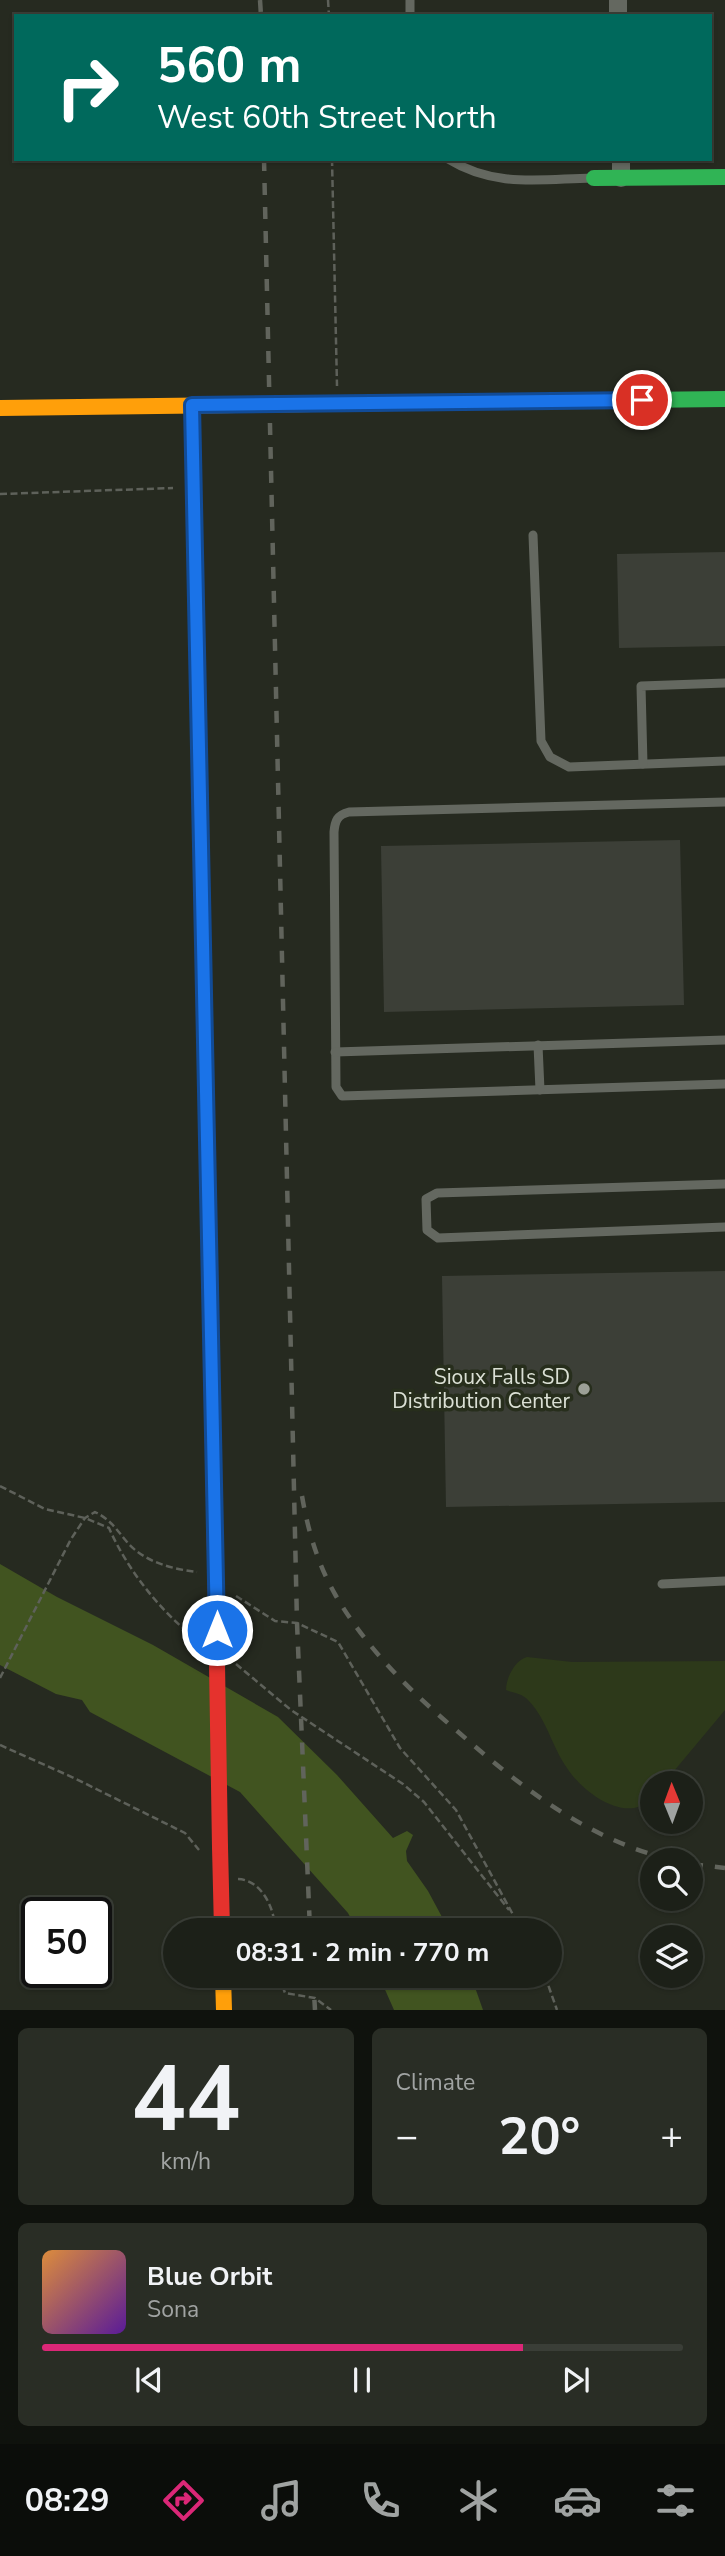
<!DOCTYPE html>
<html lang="en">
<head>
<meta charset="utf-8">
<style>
	body { margin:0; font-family:"Nunito Sans",sans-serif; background:#292d25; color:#f1f3f6; height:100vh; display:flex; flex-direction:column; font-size:26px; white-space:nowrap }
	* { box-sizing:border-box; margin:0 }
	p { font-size:23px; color:#a0a3a2 }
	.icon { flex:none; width:38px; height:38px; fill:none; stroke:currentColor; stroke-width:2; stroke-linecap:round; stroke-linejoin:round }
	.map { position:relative; height:2010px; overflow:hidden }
	.panel { display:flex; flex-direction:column; gap:18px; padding:18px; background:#0f120d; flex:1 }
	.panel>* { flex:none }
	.guide { position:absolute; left:14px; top:14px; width:698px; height:147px; border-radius:0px; box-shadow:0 2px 5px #0004,0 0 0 2px #3a3e37; background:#00695c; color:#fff; overflow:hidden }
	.needle { width:46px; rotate:359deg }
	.fabs { position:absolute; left:640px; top:1771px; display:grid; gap:14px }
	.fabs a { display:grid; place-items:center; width:63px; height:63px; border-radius:50%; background:#1c2018; box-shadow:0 2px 5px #0004,0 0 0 2px #3a3e37; font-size:35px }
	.speed { position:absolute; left:21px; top:1897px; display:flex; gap:14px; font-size:35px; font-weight:700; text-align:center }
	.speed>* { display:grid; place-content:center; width:91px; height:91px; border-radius:50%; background:#1c2018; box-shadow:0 2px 5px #0004,0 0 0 2px #3a3e37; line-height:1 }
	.speed .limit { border:4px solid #111; border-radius:10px; background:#fff; color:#111 }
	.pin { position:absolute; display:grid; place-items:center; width:60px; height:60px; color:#fff; margin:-30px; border:4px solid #fff; border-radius:50%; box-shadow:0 2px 7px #0007 }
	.me { position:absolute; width:77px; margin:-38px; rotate:0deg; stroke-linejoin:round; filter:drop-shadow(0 0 5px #0008) }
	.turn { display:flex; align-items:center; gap:24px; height:147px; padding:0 28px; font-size:32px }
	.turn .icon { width:91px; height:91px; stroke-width:2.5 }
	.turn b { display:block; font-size:49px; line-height:60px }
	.big { font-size:52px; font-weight:700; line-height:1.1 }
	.panel .widget { flex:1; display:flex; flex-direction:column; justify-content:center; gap:10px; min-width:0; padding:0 24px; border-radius:10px; background:#292d25 }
	.panel .dial { align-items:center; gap:0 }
	.dial b { font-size:91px; line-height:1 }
	.song { display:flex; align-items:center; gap:21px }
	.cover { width:84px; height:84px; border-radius:10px; background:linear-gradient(135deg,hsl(30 70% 55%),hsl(270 70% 35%)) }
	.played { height:7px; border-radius:4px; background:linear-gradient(90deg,#db2777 75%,#3a3e37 75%) }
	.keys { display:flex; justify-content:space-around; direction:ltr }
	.heat { display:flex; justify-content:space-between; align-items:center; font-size:38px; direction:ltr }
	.panel .tiles { flex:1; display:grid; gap:18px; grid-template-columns:1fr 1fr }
	.widget:last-child { grid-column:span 2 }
	.trip { position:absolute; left:163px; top:1918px; width:399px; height:70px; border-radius:35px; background:#1c2018; box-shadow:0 2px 5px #0004,0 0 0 2px #3a3e37; font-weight:700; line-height:70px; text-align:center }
	.tab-bar { display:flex; height:112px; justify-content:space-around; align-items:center; background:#0b0d0a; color:#a0a3a2 }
	.tab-bar .icon { width:49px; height:49px }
	.tab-bar .on { color:#db2777 }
	.tab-bar b { font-size:32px; color:#f1f3f6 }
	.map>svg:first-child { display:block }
</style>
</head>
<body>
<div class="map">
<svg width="725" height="2010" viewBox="0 0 725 2010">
	<rect width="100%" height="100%" fill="#262a20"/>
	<!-- green -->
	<path fill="#2d391a" d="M527 1657 572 1662 725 1661V1710L664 1783H653V1797C628 1826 583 1793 567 1768 552 1747 547 1720 529 1701 522 1693 515 1694 506 1690 506 1678 515 1660 527 1657Z"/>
	<!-- water -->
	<g fill="#415420">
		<polygon points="0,1564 57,1597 153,1645 278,1717 337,1775 393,1838 407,1831 413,1835 406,1851 407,1861 428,1891 449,1930 357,1930 348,1913 240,1792 90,1712 82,1700 56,1694 0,1665"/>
		<polygon points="379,1976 471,1976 483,2010 394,2010"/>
	</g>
	<!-- building -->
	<g fill="#3c3f37">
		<polygon points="725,552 725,646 619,648 617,554"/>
		<polygon points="680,840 684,1005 384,1012 381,846"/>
		<polygon points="725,1271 725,1502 446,1507 442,1276"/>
	</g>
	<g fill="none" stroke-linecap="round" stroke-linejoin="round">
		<!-- path -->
		<g stroke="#5e615a" stroke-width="2.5" stroke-dasharray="7 3.5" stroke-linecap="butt">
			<polyline points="328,0 329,16"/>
			<polyline points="332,159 337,386"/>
			<polyline points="0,494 173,488"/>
			<path d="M0 1486 45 1509 85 1518 109 1528C127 1569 161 1613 198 1640"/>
			<polyline points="236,1596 275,1621 297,1623 338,1642 400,1748 456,1810 517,1922"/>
			<polyline points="236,1664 291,1710 403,1784 424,1802 509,1910"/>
			<path d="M0 1678 71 1539 85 1518 95 1512C111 1520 116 1529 127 1542 144 1562 172 1569 197 1572"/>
			<polyline points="0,1745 74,1778 185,1833 199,1850"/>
			<path d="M238 1879C262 1880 275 1909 275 1930"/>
			<polyline points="517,1921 523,1930"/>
			<polyline points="279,1976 285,1993 315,1998 331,2010"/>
			<polyline points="545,1976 557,2010"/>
		</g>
		<!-- lane -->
		<g stroke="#646860" stroke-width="9">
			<polyline points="410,0 410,16"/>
			<path d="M448 159C495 188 540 179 592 178"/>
			<polyline points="533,535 541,741 550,757 569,767 725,761"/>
			<polyline points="643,764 641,686 725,683"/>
			<path d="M725 802 349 812C337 815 335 821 334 832L336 1087 342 1096 725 1084"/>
			<polyline points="538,1045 540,1090"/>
			<polyline points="335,1052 725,1040"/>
			<polyline points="725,1184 437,1193 426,1199 427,1230 438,1238 725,1227"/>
			<polyline points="662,1584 725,1581"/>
		</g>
		<!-- street -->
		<g stroke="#646860" stroke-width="18">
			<polyline points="618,0 618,16"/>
			<polyline points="621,159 621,178"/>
		</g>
		<!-- fast -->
		<g stroke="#30b455" stroke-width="16">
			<polyline points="594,178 725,177"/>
			<polyline points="468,402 725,399"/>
			<polyline points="201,837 208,1183"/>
		</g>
		<!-- slow -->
		<g stroke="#ff9f0a" stroke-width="16">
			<polyline points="0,408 468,402"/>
			<polyline points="223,1976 224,2010"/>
		</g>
		<!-- jam -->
		<g stroke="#e5322d" stroke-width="16">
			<polyline points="192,405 201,837"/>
			<polyline points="208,1183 216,1603"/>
			<polyline points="220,1847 222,1930"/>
		</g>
		<!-- rail -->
		<g stroke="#61645c" stroke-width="4.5" stroke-dasharray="12 12" stroke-linecap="butt">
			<polyline points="260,0 261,16"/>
			<polyline points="264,159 297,1623 310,1930"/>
			<path d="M302 1496C308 1531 318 1565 336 1596 367 1649 410 1691 456 1730 521 1787 586 1839 672 1860"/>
			<polyline points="691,1864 725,1868"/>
			<polyline points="313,1976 315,2010"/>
		</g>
		<!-- jam-bridge -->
		<polyline stroke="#e5322d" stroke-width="16" points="216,1603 220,1847"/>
	</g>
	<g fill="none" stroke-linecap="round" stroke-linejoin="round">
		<!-- route casing -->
		<g stroke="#114b97" stroke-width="18">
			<polyline id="route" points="217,1630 192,405 642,400"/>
		</g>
		<!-- route -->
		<use href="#route" stroke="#1a73e8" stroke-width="12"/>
	</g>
	<!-- markers -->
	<circle fill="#9ca096" stroke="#272e1c" stroke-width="2.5" cx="584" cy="1389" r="7"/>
	<g text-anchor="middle" stroke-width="7" stroke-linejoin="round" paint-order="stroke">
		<!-- poi labels -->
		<g font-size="21" fill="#dbe0d5" stroke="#272e1c" text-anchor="end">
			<text x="570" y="1384">Sioux Falls SD<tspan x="570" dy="24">Distribution Center</tspan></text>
		</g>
	</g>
</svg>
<div class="fabs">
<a><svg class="needle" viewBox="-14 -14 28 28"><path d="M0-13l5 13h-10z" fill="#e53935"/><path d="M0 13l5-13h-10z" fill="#a0a3a2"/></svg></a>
<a><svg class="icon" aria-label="search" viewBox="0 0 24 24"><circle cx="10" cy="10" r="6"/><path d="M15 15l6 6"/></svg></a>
<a><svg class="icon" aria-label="layers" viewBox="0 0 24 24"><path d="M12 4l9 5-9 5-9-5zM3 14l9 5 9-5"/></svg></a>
</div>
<div class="speed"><div class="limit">50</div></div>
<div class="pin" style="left:642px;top:400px;background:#d93025"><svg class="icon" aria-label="arrive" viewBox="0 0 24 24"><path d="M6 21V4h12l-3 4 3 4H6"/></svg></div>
<svg class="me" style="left:217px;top:1630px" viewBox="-20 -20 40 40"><circle r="17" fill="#1a73e8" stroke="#fff" stroke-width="3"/><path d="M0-11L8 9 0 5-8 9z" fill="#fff"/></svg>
<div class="trip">08:31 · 2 min · 770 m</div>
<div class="guide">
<div class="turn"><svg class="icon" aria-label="right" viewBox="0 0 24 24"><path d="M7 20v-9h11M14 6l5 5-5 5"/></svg><div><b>560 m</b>West 60th Street North</div></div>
</div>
</div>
<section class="panel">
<div class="tiles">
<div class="widget dial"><b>44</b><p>km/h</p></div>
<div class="widget"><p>Climate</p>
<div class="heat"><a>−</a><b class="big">20°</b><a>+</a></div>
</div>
<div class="widget">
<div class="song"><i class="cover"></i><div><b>Blue Orbit</b><p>Sona</p></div></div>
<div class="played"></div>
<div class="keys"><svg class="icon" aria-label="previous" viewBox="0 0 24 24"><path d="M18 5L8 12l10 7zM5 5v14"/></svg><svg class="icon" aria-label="pause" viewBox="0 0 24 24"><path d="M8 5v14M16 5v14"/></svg><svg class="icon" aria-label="next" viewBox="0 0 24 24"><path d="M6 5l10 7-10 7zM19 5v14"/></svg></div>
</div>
</div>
</section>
<nav class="tab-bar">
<b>08:29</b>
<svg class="icon on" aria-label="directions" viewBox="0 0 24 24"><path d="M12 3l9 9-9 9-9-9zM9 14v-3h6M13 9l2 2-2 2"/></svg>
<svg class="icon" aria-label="music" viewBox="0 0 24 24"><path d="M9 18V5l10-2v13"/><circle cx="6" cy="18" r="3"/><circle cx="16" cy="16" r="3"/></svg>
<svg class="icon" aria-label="phone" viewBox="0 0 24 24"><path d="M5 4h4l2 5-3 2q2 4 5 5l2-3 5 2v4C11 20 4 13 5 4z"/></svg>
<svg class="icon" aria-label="climate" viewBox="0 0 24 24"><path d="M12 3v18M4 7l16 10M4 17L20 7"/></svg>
<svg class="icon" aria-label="car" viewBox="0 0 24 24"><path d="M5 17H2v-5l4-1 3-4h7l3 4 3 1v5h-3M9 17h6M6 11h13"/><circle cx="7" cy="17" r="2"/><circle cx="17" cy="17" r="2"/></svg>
<svg class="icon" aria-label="filters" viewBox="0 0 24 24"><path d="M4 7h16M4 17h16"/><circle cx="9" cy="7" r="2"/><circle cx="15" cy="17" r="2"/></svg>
</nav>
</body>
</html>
